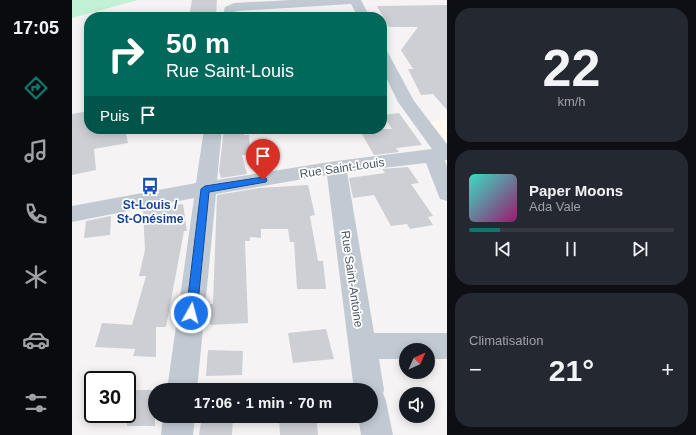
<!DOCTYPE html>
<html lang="fr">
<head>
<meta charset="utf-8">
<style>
	body { margin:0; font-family:Arial,sans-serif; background:#242831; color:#f1f3f6; height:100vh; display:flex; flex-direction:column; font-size:15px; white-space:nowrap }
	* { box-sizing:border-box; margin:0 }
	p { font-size:13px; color:#9ea1a6 }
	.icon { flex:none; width:22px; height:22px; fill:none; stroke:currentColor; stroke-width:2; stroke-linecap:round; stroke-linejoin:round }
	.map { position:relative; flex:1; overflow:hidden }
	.sheet { display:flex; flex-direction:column; gap:8px; padding:8px; background:#0d0f14; width:249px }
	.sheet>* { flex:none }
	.top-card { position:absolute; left:12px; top:12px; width:303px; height:122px; border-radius:16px; box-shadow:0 2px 10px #0003; background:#00695c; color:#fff; overflow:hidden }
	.needle { width:26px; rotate:45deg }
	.buttons { position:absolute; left:327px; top:343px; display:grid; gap:8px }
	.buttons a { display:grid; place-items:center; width:36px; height:36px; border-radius:50%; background:#171b24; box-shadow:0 2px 10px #0003; font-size:20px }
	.speed { position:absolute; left:12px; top:371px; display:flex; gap:8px; font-size:20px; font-weight:700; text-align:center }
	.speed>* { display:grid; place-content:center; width:52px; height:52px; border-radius:50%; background:#171b24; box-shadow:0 2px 10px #0003; line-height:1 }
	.speed .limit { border:2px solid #111; border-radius:6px; background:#fff; color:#111 }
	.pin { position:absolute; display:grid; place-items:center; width:34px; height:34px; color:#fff; margin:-41px -17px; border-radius:50% 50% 50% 0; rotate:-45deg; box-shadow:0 0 4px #0007 }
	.pin .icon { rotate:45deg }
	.me { position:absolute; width:44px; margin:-22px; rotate:7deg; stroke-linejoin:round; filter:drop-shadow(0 0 3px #0008) }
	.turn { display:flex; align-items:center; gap:14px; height:84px; padding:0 16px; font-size:18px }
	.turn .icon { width:52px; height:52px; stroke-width:2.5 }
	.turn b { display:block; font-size:28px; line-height:34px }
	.then { display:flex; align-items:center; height:38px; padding:0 16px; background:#0003; gap:8px; font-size:15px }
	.big { font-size:30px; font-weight:700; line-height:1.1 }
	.sheet .tile { flex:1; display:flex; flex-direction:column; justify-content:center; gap:6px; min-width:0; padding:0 14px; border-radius:16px; background:#242831 }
	.sheet .dial { align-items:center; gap:0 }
	.dial b { font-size:52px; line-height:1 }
	.song { display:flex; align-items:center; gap:12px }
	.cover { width:48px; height:48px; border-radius:6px; background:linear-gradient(135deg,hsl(170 70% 55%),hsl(320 70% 35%)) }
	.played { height:4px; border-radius:2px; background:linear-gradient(90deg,#0f766e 15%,#363941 15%) }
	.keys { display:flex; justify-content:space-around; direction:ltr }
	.heat { display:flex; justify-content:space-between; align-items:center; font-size:22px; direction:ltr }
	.trip { position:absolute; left:76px; top:383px; width:230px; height:40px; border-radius:20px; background:#171b24; box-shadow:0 2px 10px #0003; font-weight:700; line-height:40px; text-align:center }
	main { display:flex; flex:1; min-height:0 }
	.menu { display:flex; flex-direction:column; width:72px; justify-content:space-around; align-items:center; background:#090b0e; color:#9ea1a6 }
	.menu .icon { width:28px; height:28px }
	.menu .selected { color:#0f766e }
	.menu b { font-size:18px; color:#f1f3f6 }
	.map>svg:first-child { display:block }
</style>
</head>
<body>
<main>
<nav class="menu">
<b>17:05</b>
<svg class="icon selected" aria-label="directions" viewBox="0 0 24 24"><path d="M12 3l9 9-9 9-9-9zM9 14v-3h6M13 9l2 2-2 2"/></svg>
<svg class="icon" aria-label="music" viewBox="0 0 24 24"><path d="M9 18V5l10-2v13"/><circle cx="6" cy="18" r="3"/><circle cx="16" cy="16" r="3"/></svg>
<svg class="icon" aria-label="phone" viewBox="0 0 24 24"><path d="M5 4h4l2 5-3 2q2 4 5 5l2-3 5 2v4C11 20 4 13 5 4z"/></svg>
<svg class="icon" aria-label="climate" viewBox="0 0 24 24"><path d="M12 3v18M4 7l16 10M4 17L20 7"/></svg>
<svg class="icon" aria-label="car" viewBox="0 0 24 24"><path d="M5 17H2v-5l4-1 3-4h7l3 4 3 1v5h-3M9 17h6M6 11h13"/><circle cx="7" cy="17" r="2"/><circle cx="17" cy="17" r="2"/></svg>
<svg class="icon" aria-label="filters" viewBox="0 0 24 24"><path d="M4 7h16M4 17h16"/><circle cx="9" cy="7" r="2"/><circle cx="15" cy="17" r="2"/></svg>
</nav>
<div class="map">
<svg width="375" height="435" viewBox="0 0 375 435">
	<rect width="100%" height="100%" fill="#f5f3f3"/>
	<!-- commercial -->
	<polygon fill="#fdf9ef" points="375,119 375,157 351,123"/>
	<!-- green -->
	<polygon fill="#c3f1d5" points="0,0 66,0 0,18"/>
	<!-- building -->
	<g fill="#cdcfd5">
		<polygon points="120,0 145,0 144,15 140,15 140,17 117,17"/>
		<polygon points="375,5 375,110 361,94 349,95 336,69 341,69 329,50 346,27 317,27 305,6"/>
		<polygon points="17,111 17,129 53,129 56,143 22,149 24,170 0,175 0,114"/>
		<polygon points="327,113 350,145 324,148 327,152 302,155 287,129 320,129 311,115"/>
		<polygon points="152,129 172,129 172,135 177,135 178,155 170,155 175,174 149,178 147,171"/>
		<polygon points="336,167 347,183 339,184 361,216 356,217 361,225 338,229 335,224 319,226 302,195 281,198 277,178 313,173 310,169"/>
		<polygon points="236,185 243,215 238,216 246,261 251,261 254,289 225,289 222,242 218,242 216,229 189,229 189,238 178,237 178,241 173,241 176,323 138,325 138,304 141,304 145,195 187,188"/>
		<polygon points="111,204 115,231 112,231 94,327 84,327 84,357 61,356 63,349 23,347 30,323 60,325 74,276 67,276 73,250 71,210"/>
		<polygon points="39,216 38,235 12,238 14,221"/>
		<polygon points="254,329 262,359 221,363 216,333"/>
		<polygon points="136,350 171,351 170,375 134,376"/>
		<rect x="55" y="390" width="28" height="36"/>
		<polygon points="130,416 161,416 160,435 127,435"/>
		<polygon points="207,416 244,416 246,435 208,435"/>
	</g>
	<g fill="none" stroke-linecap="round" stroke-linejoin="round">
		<!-- minor -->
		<g fill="#c1cad2" fill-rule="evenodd">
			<polygon points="219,0 289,0 298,17 286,17 279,4 165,11 163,12 162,17 150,17 153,7 162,3"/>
			<polygon points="310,50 315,51 342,101 375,144 375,160 373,160 375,167 375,201 368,199 354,163 275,172 302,333 375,333 375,359 356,359 356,350 334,350 334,359 307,359 312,390 311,393 314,401 321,435 289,435 286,416 299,416 299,390 282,390 255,175 144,194 125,390 95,390 122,198 0,222 0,206 124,183 132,129 150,129 145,180 264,161 360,149 326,102 310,69"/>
			<polygon points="91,416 123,416 121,435 89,435"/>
		</g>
	</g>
	<!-- route -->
	<polygon fill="#1a73e8" stroke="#114b97" points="191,177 194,178 195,180 194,182 137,192 125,313 123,316 119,318 115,316 114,313 129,189 133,186"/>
	<!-- icons -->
	<defs>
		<g id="bus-bare" transform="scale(1.38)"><path d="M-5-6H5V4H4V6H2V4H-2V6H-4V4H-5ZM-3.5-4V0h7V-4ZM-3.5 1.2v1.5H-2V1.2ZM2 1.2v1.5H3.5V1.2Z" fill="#1a4fb4" stroke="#fff" stroke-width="2.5" paint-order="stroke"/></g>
	</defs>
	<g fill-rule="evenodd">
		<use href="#bus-bare" x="78" y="186"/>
	</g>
	<g text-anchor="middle" stroke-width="3.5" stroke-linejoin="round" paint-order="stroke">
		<!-- street labels -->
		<g font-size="12" fill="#4a5661" stroke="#fff">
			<text transform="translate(270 168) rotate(-8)" y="4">Rue Saint-Louis</text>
			<text transform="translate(280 279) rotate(82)" y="4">Rue Saint-Antoine</text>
		</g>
		<!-- transit labels -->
		<g font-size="12" font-weight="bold" fill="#164399" stroke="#fff">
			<text x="78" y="209">St-Louis /<tspan x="78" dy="14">St-Onésime</tspan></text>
		</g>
	</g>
</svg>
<div class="buttons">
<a><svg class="needle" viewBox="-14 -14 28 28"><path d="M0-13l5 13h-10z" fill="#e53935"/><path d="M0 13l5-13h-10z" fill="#9ea1a6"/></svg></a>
<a><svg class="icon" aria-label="sound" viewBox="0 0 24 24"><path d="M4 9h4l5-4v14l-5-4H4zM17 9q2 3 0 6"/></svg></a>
</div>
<div class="speed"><div class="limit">30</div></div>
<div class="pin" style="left:191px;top:180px;background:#d93025"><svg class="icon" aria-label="arrive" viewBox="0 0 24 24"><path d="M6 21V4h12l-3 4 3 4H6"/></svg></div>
<svg class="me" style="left:119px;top:313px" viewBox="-20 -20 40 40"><circle r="17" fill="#1a73e8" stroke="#fff" stroke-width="3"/><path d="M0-11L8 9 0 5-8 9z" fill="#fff"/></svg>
<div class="trip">17:06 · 1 min · 70 m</div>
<div class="top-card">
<div class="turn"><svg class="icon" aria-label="right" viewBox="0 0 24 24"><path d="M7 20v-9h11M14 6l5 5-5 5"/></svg><div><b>50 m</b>Rue Saint-Louis</div></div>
<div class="then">Puis<svg class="icon" aria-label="arrive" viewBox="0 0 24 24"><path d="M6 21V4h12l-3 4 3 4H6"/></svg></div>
</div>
</div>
<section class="sheet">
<div class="tile dial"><b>22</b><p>km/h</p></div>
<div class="tile">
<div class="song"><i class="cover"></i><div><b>Paper Moons</b><p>Ada Vale</p></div></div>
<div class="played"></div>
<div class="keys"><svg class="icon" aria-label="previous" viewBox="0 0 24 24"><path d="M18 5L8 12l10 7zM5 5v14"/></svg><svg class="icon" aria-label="pause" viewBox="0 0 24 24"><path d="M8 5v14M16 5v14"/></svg><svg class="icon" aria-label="next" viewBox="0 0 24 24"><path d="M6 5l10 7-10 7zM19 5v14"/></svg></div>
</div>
<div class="tile"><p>Climatisation</p>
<div class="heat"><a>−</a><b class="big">21°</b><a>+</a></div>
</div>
</section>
</main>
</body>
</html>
